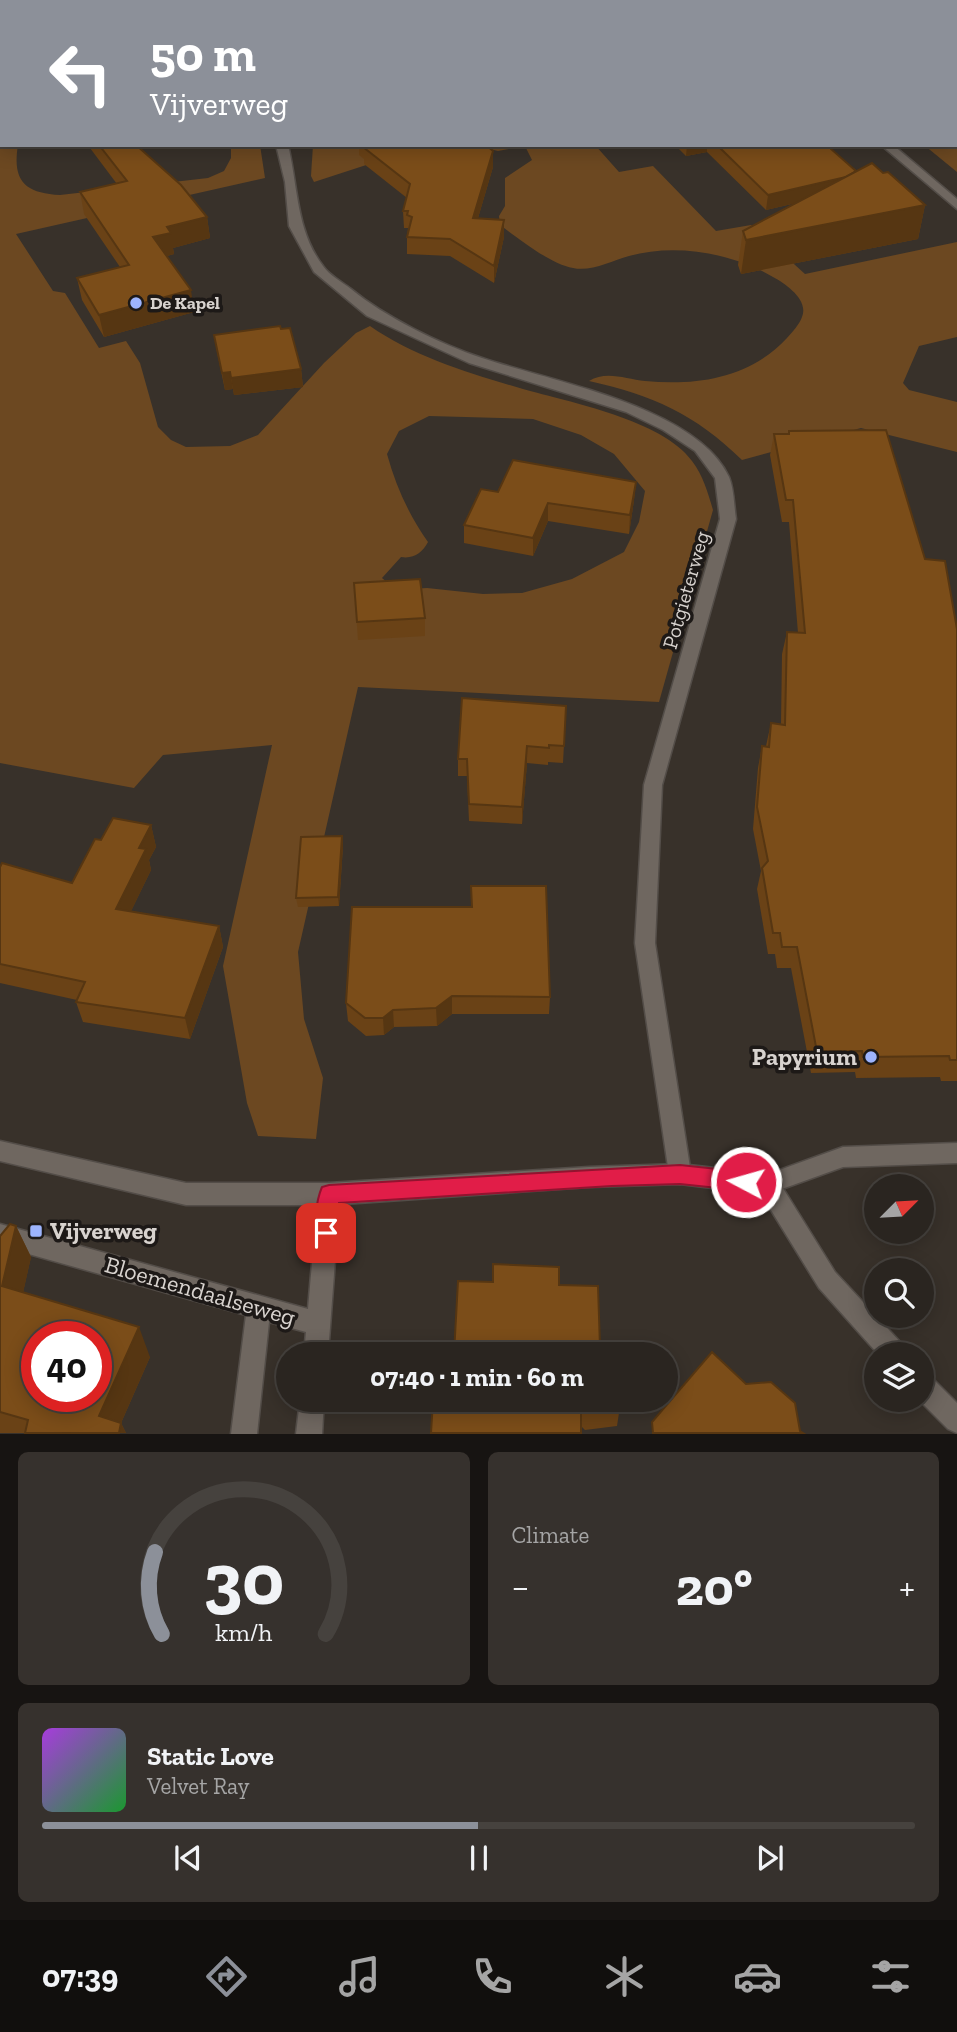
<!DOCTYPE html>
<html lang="en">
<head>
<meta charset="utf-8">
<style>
	body { margin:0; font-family:"Zilla Slab",serif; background:#36312d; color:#f1f3f6; height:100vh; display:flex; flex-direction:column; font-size:26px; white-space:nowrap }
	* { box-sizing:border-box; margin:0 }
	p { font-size:23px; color:#a5a5a5 }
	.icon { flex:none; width:38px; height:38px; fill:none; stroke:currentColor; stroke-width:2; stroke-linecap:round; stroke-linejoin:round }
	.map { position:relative; height:1434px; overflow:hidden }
	.side { display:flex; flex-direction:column; gap:18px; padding:18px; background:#171412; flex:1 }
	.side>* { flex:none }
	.top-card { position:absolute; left:0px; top:0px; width:957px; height:147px; box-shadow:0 4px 18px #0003,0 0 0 2px #46423e; background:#8c9099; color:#fff; overflow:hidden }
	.needle { width:46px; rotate:66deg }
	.fabs { position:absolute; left:864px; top:1174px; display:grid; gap:14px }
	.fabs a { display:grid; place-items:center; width:70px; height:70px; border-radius:50%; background:#2a2520; box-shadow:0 4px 18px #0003,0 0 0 2px #46423e; font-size:35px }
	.speed { position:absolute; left:21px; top:1321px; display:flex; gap:14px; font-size:35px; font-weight:700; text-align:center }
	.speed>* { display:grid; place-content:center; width:91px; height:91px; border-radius:50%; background:#2a2520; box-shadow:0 4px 18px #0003,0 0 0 2px #46423e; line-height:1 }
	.speed .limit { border:10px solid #d22; background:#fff; color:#111 }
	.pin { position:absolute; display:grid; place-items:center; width:60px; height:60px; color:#fff; margin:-30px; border-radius:14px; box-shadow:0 4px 10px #0006 }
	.me { position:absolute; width:77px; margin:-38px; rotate:276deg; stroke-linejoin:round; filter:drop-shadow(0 0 5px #0008) }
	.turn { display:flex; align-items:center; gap:24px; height:147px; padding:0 35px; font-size:32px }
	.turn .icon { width:91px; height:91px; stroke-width:2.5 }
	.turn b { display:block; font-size:49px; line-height:60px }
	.big { font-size:52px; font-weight:700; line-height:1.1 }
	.side .tile { flex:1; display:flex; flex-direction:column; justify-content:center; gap:10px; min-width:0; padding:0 24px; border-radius:10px; background:#36312d }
	.side .dial { align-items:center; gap:0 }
	.dial svg { height:182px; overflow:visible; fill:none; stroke:#46423e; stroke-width:7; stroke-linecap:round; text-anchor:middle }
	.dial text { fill:#f1f3f6; stroke:none }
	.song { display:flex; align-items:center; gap:21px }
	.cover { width:84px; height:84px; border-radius:10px; background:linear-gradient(135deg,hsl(280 70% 55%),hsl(130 70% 35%)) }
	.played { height:7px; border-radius:4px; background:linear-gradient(90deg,#8c9099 50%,#46423e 50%) }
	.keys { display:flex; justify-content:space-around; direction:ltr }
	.heat { display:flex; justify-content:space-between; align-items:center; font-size:38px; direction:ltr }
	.side .tiles { flex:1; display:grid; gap:18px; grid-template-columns:1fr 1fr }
	.tile:last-child { grid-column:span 2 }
	.trip { position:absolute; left:276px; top:1342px; width:402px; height:70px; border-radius:35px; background:#2a2520; box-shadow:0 4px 18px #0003,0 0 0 2px #46423e; font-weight:700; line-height:70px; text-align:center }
	.dock { display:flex; height:112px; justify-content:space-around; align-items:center; background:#110f0d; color:#a5a5a5 }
	.dock .icon { width:49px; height:49px }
	.dock .active { color:#8c9099 }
	.dock b { font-size:32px; color:#f1f3f6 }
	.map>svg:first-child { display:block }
</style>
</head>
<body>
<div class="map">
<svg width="957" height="1434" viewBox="0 0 957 1434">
	<rect width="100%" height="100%" fill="#38312a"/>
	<!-- green -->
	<g fill="#6c4821" fill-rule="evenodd">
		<polygon points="743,0 957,0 957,172 924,145 956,145 956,2"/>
		<path d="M0 90 2 145H18C12 181 25 193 60 195L208 178 224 171 231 158V145H260L265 178 16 234 53 291 65 293 99 348 126 341 140 363 158 427 171 440 186 447 230 446 258 435 324 363 356 333 370 326C414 357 472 374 523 389 569 402 663 420 692 461 703 475 708 493 713 510L659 702 358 687 298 952 304 1019 323 1078 316 1139 258 1136 247 1103 223 966 272 745 163 755 134 788 0 763ZM429 416 533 419 581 435 614 454 645 491 639 522 624 552 572 579 522 593 483 594 427 588 396 590 382 578 401 557C414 559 422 553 428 542 409 515 396 487 387 454L399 431Z"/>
		<polygon points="313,145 402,145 400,154 314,182 311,176"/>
		<path d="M473 145H595L619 172 653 166 716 231 751 225 805 274 957 242V337L919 346 903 383 909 390 957 402V452L861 428 742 460C695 414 652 395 589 381 606 370 626 379 645 381 697 386 750 378 787 338 793 331 799 325 802 317 809 300 786 284 773 277 732 253 676 243 629 256 611 261 591 272 573 268 550 264 518 238 500 225L499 216 505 206V178L532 160 525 146 498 151Z"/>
	</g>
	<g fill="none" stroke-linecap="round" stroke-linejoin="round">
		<!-- minor casing -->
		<g stroke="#534d48" stroke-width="3">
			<g id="minor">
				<polygon points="124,0 135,0 137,2 125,2"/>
				<polygon points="705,0 715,0 717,2 706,2"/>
				<path d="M276 145H288C298 186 296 231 323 266 329 275 342 282 351 289 385 317 440 344 482 358 550 381 697 407 729 477 734 489 734 506 736 519L662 785 655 943 691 1174 688 1181 680 1184 672 1181 669 1174 635 943 644 785 720 519 715 478 695 451 663 430 626 412 469 363 367 316 314 272 289 226 285 182Z"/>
				<polygon points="881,145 893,145 957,199 957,209"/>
				<polygon points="957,1143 957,1163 843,1167 768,1194 760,1191 757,1184 760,1177 843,1147"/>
				<polygon points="329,1183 337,1187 340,1194 328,1354 304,1354 306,1332 269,1322 257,1434 231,1434 246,1315 0,1246 0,1224 308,1309 318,1194 321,1187"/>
				<polygon points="300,1400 324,1400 322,1434 296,1434"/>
			</g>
		</g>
		<!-- tertiary casing -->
		<g stroke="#534d48" stroke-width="3">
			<g id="tertiary">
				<polygon points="40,0 51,0 38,2"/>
				<polygon points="0,22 2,22 0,30"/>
				<polygon points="0,1141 186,1183 329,1183 589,1167 680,1164 768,1174 776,1177 835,1272 903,1345 906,1354 878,1354 819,1288 761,1194 680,1184 589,1187 329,1205 186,1205 0,1161"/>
				<polygon points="922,1374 931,1377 957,1403 957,1433 948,1429 919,1400 922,1400"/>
			</g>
		</g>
		<!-- minor -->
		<use href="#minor" fill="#6f6760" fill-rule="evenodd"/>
		<!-- tertiary -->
		<use href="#tertiary" fill="#6f6760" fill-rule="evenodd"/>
	</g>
	<!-- wall -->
	<g fill="#6a4216">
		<polygon points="89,145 136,145 207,217 210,238 173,248 174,254 167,256 194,312 104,337 82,300 77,278 120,267 84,214 80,192 117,184 90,148"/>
		<polygon points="359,145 486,145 493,167 478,218 504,220 504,237 494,283 450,256 407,254 407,237 408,228 404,228 403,211 407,198 364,164 364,159 359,155"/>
		<polygon points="675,145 832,145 832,150 857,171 883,173 925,205 918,239 741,274 738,265 743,231 796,203 766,210 707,152 686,156"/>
		<polygon points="281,329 301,369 303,387 234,395 233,389 225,390 217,352 214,335"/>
		<polygon points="789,431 925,559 957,629 957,1081 941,1081 940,1077 856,1078 855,1072 811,1073 791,968 777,968 775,954 768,954 757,889 761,871 753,829 758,768 762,746 766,746 771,723 781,724 782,654 787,632 798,633 789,522 782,522 770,455 774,434 788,434"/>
		<polygon points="636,482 634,500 629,534 548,521 533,556 464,543 464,525 498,492"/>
		<polygon points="354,583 425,618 425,636 358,640"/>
		<polygon points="566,706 563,763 548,762 548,765 527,763 522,824 469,821 467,776 458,776 458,759"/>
		<polygon points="151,825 156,847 149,860 151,870 131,911 219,926 223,947 190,1039 83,1022 76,1002 77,1000 0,983 0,867 72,883 101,840"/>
		<polygon points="342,836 343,846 339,906 298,907 296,898"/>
		<polygon points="352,907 550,997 549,1014 452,1014 437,1026 394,1027 384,1035 366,1036 348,1021 346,1003"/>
		<polygon points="16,1226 31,1257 23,1292 150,1357 121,1423 126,1433 0,1433 0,1236"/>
		<polygon points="433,1400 621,1400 617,1426 585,1430 581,1426"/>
	</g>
	<!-- shaded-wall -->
	<g fill="#563612">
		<polygon points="687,145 707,145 707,152 686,156"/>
		<polygon points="493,151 493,167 473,235 473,218"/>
		<polygon points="859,174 856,189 766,210 768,195"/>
		<polygon points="925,205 918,239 741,274 746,240"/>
		<polygon points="207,217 210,238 173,248 174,254 156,259 153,237 167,227"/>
		<polygon points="504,220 504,237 494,283 494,266"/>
		<polygon points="191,290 194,312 104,337 99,315"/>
		<polygon points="301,369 303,387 234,395 231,378"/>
		<polygon points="230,372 233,389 225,390 222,373"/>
		<polygon points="636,482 634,500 629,534 630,515"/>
		<polygon points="548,503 548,521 533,556 533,538"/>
		<polygon points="527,746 527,763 522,824 522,807"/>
		<polygon points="151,825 156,847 149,860 151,870 122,930 116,909 139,848"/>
		<polygon points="342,836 343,846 339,906 338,897"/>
		<polygon points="219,926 223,947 190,1039 185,1018"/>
		<polygon points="452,996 452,1014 437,1026 436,1008"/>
		<polygon points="393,1010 394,1027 384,1035 383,1018"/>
		<polygon points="16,1226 31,1257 18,1316 2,1286"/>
		<polygon points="139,1327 150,1357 121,1423 126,1433 119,1433 99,1416"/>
	</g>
	<!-- building -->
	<g fill="#7b4d19" stroke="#563612" stroke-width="2" fill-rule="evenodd">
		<polygon points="305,0 391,0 394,2 303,2"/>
		<polygon points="99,145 136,145 181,185 207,217 167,227 171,233 153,237 191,290 99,315 77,278 129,265 80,192 127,181"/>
		<polygon points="366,145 486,145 493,151 473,218 504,220 494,266 450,239 407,237 412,217 407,215 408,211 403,211 410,184 363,147 367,146"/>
		<polygon points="717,145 832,145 831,149 856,171 846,177 768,195"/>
		<polygon points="872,163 883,173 888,172 925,205 746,240 743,231"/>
		<polygon points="280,326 281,329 290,328 301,369 231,378 230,372 222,373 214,335"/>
		<polygon points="886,430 925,559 945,561 957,629 957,1060 950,1060 949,1056 863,1057 862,1051 817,1052 797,947 782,947 780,933 773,933 762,868 768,861 757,807 762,746 769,747 771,723 785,725 787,632 805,633 793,500 786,500 774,434 789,434 789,431"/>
		<polygon points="513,460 636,482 630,515 548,503 533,538 464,525 481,489 498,492"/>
		<polygon points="420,579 425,618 357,622 354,583"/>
		<polygon points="462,698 566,706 564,746 549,745 549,748 527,746 522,807 469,804 467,759 458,759"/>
		<polygon points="113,818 151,825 139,848 146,849 116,909 219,926 185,1018 76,1002 85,982 0,964 0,867 2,863 72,883 95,839 101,840"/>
		<polygon points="342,836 338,897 296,898 301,837"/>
		<polygon points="471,886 546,886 550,997 452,996 436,1008 393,1010 383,1018 365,1018 346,1003 352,907 472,907"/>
		<path d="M10 1224 16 1226 2 1286 139 1327 99 1416 121 1423 119 1433H25L28 1420 0 1412V1236ZM37 1337H96V1396H37Z"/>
		<polygon points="493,1264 559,1267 559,1285 598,1286 600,1347 620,1347 621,1354 454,1354 458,1281 493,1282"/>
		<polygon points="712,1352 746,1384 771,1382 795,1403 800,1431 803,1433 653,1433 652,1422"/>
		<polygon points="433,1400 581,1400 581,1433 431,1433"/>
	</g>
	<!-- route -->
	<path fill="#e11d48" stroke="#92132f" stroke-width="2" d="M680 1165 746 1172 753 1175 756 1182 753 1188 746 1191 680 1184 612 1186 339 1203 333 1240 326 1243 318 1240C313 1226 316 1201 322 1187L329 1185Z"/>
	<!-- markers -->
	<g fill="#9db4fd" stroke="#1d1917" stroke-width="2.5">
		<circle cx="136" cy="303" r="7"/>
		<circle cx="871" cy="1057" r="7"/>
		<rect x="29" y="1224" width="14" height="14" rx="3.5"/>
	</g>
	<g text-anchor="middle" stroke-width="7" stroke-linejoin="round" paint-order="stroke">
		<!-- far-poi labels -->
		<g font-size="18" font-weight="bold" fill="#d8d3cf" stroke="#1d1917" text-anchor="start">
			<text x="150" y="309">De Kapel</text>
		</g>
		<!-- street labels -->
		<g font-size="21" fill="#d8d3cf" stroke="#1d1917">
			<text transform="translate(686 590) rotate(-74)" y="7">Potgieterweg</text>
		</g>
		<!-- near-poi labels -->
		<g font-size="24" font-weight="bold" fill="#d8d3cf" stroke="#1d1917" text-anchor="end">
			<text x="857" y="1065">Papyrium</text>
			<text x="50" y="1239" text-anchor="start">Vijverweg</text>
		</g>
		<!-- near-street labels -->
		<g font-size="24" fill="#d8d3cf" stroke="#1d1917">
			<text transform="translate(200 1291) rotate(16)" y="8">Bloemendaalseweg</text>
		</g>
	</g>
</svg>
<div class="fabs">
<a><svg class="needle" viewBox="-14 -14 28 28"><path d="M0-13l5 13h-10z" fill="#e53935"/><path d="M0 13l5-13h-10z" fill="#a5a5a5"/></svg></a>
<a><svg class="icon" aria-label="search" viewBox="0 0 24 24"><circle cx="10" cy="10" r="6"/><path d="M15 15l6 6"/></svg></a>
<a><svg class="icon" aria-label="layers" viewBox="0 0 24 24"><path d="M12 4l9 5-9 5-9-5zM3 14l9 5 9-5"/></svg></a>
</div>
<div class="speed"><div class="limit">40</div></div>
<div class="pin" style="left:326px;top:1233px;background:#d93025"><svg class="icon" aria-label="arrive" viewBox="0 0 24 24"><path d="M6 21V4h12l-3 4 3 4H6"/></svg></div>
<svg class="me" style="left:746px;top:1182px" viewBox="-20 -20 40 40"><circle r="17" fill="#e11d48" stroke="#fff" stroke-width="3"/><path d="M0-11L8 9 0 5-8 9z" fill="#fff"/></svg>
<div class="trip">07:40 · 1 min · 60 m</div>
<div class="top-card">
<div class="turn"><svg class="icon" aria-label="left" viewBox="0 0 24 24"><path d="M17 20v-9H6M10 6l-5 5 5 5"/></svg><div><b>50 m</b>Vijverweg</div></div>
</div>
</div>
<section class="side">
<div class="tiles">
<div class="tile dial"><svg viewBox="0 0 100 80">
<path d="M14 69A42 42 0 1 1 86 69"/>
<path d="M14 69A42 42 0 0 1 11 33" stroke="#8c9099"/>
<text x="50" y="56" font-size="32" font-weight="700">30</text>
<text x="50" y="72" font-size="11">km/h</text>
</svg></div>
<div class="tile"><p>Climate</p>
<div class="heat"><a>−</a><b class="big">20°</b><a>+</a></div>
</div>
<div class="tile">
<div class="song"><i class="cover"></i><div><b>Static Love</b><p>Velvet Ray</p></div></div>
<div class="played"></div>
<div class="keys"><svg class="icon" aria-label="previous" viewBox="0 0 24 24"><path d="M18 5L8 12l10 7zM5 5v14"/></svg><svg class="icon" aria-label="pause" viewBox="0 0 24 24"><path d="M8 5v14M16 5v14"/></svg><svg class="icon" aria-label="next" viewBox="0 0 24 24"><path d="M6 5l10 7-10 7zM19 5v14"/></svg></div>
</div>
</div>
</section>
<nav class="dock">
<b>07:39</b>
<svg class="icon active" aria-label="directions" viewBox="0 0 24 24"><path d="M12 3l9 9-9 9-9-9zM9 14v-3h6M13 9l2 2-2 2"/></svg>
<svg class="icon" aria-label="music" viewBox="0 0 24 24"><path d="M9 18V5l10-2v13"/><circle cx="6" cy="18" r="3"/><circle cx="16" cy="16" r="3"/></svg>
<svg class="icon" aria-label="phone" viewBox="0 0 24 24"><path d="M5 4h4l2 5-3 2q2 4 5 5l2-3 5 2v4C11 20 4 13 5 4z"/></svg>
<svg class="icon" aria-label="climate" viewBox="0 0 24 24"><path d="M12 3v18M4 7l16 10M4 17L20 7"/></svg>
<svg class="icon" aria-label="car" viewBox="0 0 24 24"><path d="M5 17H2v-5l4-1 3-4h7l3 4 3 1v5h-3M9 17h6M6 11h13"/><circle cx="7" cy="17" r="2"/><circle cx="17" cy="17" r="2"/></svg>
<svg class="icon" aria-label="filters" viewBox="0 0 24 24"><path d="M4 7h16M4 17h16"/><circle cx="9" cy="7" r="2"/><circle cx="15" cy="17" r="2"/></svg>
</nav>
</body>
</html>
